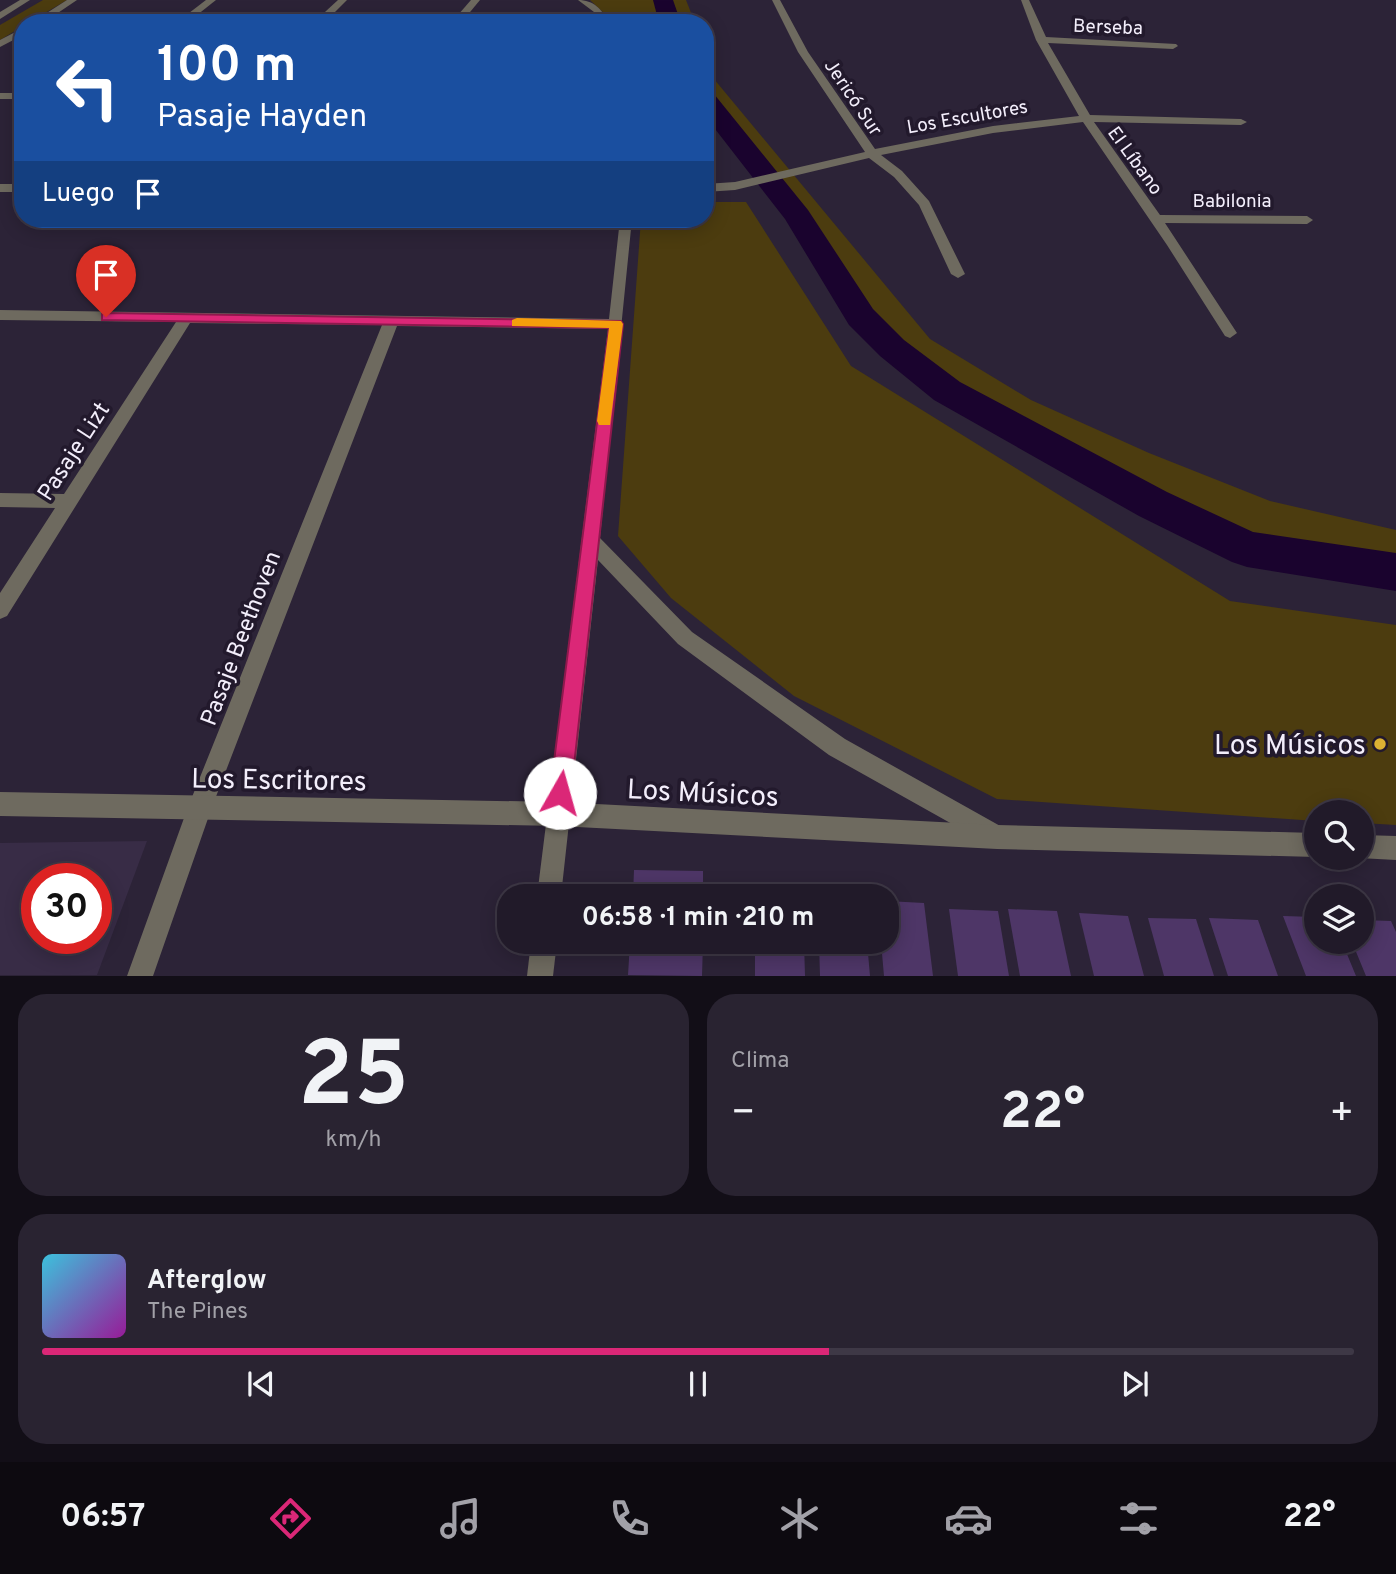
<!DOCTYPE html>
<html lang="es">
<head>
<meta charset="utf-8">
<style>
	body { margin:0; font-family:Overpass,sans-serif; background:#292331; color:#f1f3f6; height:100vh; display:flex; flex-direction:column; font-size:26px; white-space:nowrap }
	* { box-sizing:border-box; margin:0 }
	p { font-size:23px; color:#a2a1a8 }
	.icon { flex:none; width:38px; height:38px; fill:none; stroke:currentColor; stroke-width:2; stroke-linecap:round; stroke-linejoin:round }
	.map { position:relative; height:976px; overflow:hidden }
	.side { display:flex; flex-direction:column; gap:18px; padding:18px; background:#120e17; flex:1 }
	.side>* { flex:none }
	.top-card { position:absolute; left:14px; top:14px; width:700px; height:214px; border-radius:28px; box-shadow:0 4px 18px #0003,0 0 0 2px #3e3846; background:#1a4fa0; color:#fff; overflow:hidden }
	.buttons { position:absolute; left:1304px; top:800px; display:grid; gap:14px }
	.buttons a { display:grid; place-items:center; width:70px; height:70px; border-radius:50%; background:#211a29; box-shadow:0 4px 18px #0003,0 0 0 2px #3e3846; font-size:35px }
	.speed { position:absolute; left:21px; top:863px; display:flex; gap:14px; font-size:35px; font-weight:700; text-align:center }
	.speed>* { display:grid; place-content:center; width:91px; height:91px; border-radius:50%; background:#211a29; box-shadow:0 4px 18px #0003,0 0 0 2px #3e3846; line-height:1 }
	.speed .limit { border:10px solid #d22; background:#fff; color:#111 }
	.pin { position:absolute; display:grid; place-items:center; width:60px; height:60px; color:#fff; margin:-72px -30px; border-radius:50% 50% 50% 0; rotate:-45deg; box-shadow:0 0 7px #0007 }
	.pin .icon { rotate:45deg }
	.me { position:absolute; width:77px; margin:-38px; rotate:7deg; stroke-linejoin:round; filter:drop-shadow(0 0 5px #0008) }
	.turn { display:flex; align-items:center; gap:24px; height:147px; padding:0 28px; font-size:32px }
	.turn .icon { width:91px; height:91px; stroke-width:2.5 }
	.turn b { display:block; font-size:49px; line-height:60px }
	.then { display:flex; align-items:center; height:66px; padding:0 28px; background:#0003; gap:14px; font-size:26px }
	.big { font-size:52px; font-weight:700; line-height:1.1 }
	.side .tile { flex:1; display:flex; flex-direction:column; justify-content:center; gap:10px; min-width:0; padding:0 24px; border-radius:28px; background:#292331 }
	.side .dial { align-items:center; gap:0 }
	.dial b { font-size:91px; line-height:1 }
	.song { display:flex; align-items:center; gap:21px }
	.cover { width:84px; height:84px; border-radius:10px; background:linear-gradient(135deg,hsl(190 70% 55%),hsl(300 70% 35%)) }
	.played { height:7px; border-radius:4px; background:linear-gradient(90deg,#db2777 60%,#3e3846 60%) }
	.keys { display:flex; justify-content:space-around; direction:ltr }
	.heat { display:flex; justify-content:space-between; align-items:center; font-size:38px; direction:ltr }
	.side .tiles { flex:1; display:grid; gap:18px; grid-template-columns:1fr 1fr }
	.tile:last-child { grid-column:span 2 }
	.trip { position:absolute; left:497px; top:884px; width:402px; height:70px; border-radius:28px; background:#211a29; box-shadow:0 4px 18px #0003,0 0 0 2px #3e3846; font-weight:700; line-height:70px; text-align:center }
	.tab-bar { display:flex; height:112px; justify-content:space-around; align-items:center; background:#0d0a10; color:#a2a1a8 }
	.tab-bar .icon { width:49px; height:49px }
	.tab-bar .current { color:#db2777 }
	.tab-bar b { font-size:32px; color:#f1f3f6 }
	.map>svg:first-child { display:block }
</style>
</head>
<body>
<div class="map">
<svg width="1396" height="976" viewBox="0 0 1396 976">
	<rect width="100%" height="100%" fill="#2c2337"/>
	<!-- built -->
	<path fill="#382c46" fill-rule="evenodd" d="M147 841 97 975H0V843ZM37 878H96V938H37Z"/>
	<!-- green -->
	<g fill="#4c3c0f">
		<polygon points="43,0 67,0 28,23 23,23 23,26 0,40 0,25"/>
		<polygon points="590,0 658,0 662,23 609,23 607,16"/>
		<polygon points="661,0 686,0 695,23 669,23"/>
		<polygon points="705,59 709,73 930,339 1031,400 1149,453 1270,501 1396,530 1396,581 1308,562 1194,521 902,358 757,161 705,98"/>
		<polygon points="705,202 746,202 851,366 1230,601 1396,625 1396,825 1362,823 1362,812 1316,812 1316,821 997,799 794,696 671,598 618,536 641,219 705,219"/>
	</g>
	<g fill="none" stroke-linecap="round" stroke-linejoin="round">
		<!-- canal -->
		<g fill="#1a032e" fill-rule="evenodd">
			<polygon points="653,0 673,0 681,23 659,23"/>
			<polygon points="705,92 714,94 808,210 873,309 904,340 960,382 1167,492 1253,532 1396,553 1396,591 1247,567 1232,562 1139,516 934,400 880,356 849,325 785,219 705,116"/>
		</g>
	</g>
	<!-- building -->
	<g fill="#4e3667">
		<polygon points="634,870 703,871 703,896 633,896"/>
		<polygon points="887,901 924,903 933,976 884,976 881,942 887,942"/>
		<polygon points="949,909 998,911 1009,976 958,976"/>
		<polygon points="1008,909 1057,911 1071,976 1020,976"/>
		<polygon points="1079,913 1128,916 1144,976 1094,976"/>
		<polygon points="1283,916 1316,917 1316,942 1342,942 1356,976 1306,976"/>
		<polygon points="1148,918 1196,919 1214,976 1164,976"/>
		<polygon points="1209,918 1258,920 1278,976 1228,976"/>
		<polygon points="1362,920 1391,921 1396,932 1396,976 1366,976 1352,942 1362,942"/>
		<polygon points="630,942 703,942 702,976 628,975"/>
		<polygon points="755,942 804,942 805,976 755,976"/>
		<polygon points="819,942 867,942 870,976 820,976"/>
	</g>
	<g fill="none" stroke-linecap="round" stroke-linejoin="round">
		<!-- minor -->
		<g fill="#6e6a5f" fill-rule="evenodd">
			<polygon points="20,0 30,0 0,19 0,12"/>
			<polygon points="67,0 77,0 43,23 31,23"/>
			<polygon points="206,0 216,0 187,23 176,23"/>
			<polygon points="338,0 347,0 324,23 313,23"/>
			<polygon points="471,0 480,0 461,23 451,23"/>
			<path d="M578 0C594 0 601 9 610 23H600L594 12Z"/>
			<polygon points="772,0 780,0 808,52 875,149 993,126 1079,116 1036,40 1021,0 1029,0 1046,37 1176,44 1178,46 1173,49 1048,43 1090,115 1241,119 1247,122 1241,125 1094,122 1160,215 1307,216 1313,220 1307,224 1165,223 1237,333 1230,338 1225,336 1167,245 1083,122 993,133 881,155 902,171 929,201 965,274 958,278 951,274 919,205 894,177 869,158 735,190 705,192 705,184 735,182 865,152 798,52"/>
			<polygon points="23,28 23,35 0,47 0,40"/>
			<rect x="0" y="93" width="23" height="6"/>
			<rect x="0" y="184" width="23" height="8"/>
			<polygon points="620,219 632,219 600,538 692,632 845,739 1002,827 1006,835 1002,843 994,847 986,843 829,755 678,644 598,560 561,896 537,896 608,329 397,326 212,807 153,976 127,976 188,807 382,325 190,323 7,616 0,619 0,593 55,508 0,507 0,493 64,494 176,322 0,320 0,310 609,319"/>
			<polygon points="531,942 557,942 553,976 527,976"/>
		</g>
		<!-- tertiary -->
		<g fill="#6e6a5f" fill-rule="evenodd">
			<polygon points="0,792 558,802 997,825 1316,833 1316,857 997,849 558,826 0,816"/>
			<polygon points="1362,835 1396,836 1396,860 1359,858 1362,858"/>
		</g>
	</g>
	<!-- route -->
	<polygon fill="#db2777" stroke="#8e194d" stroke-width="2" points="106,313 621,321 623,324 571,793 568,800 560,803 553,800 550,793 609,328 102,320 102,314"/>
	<!-- slow -->
	<polygon fill="#f59e0b" points="517,318 621,321 623,324 610,425 599,425 597,421 609,328 512,326 512,320"/>
	<!-- markers -->
	<circle fill="#dcb233" stroke="#22192c" stroke-width="2.5" cx="1380" cy="744" r="7"/>
	<g text-anchor="middle" stroke-width="7" stroke-linejoin="round" paint-order="stroke">
		<!-- far-street labels -->
		<g font-size="19" fill="#f3eefb" stroke="#22192c">
			<text transform="translate(1108 26) rotate(2)" y="7">Berseba</text>
			<text transform="translate(854 97) rotate(56)" y="7">Jericó Sur</text>
			<text transform="translate(967 116) rotate(-10)" y="7">Los Escultores</text>
			<text transform="translate(1136 160) rotate(54)" y="7">El Líbano</text>
			<text x="1232" y="207">Babilonia</text>
		</g>
		<!-- street labels -->
		<g font-size="23" fill="#f3eefb" stroke="#22192c">
			<text transform="translate(73 451) rotate(-57)" y="8">Pasaje Lizt</text>
			<text transform="translate(240 638) rotate(-69)" y="8">Pasaje Beethoven</text>
		</g>
		<!-- near-poi labels -->
		<g font-size="28" fill="#f3eefb" stroke="#22192c" text-anchor="end">
			<text x="1366" y="754">Los Músicos</text>
		</g>
		<!-- near-street labels -->
		<g font-size="28" fill="#f3eefb" stroke="#22192c">
			<text transform="translate(279 779) rotate(1)" y="10">Los Escritores</text>
			<text transform="translate(703 792) rotate(3)" y="10">Los Músicos</text>
		</g>
	</g>
</svg>
<div class="buttons">
<a><svg class="icon" aria-label="search" viewBox="0 0 24 24"><circle cx="10" cy="10" r="6"/><path d="M15 15l6 6"/></svg></a>
<a><svg class="icon" aria-label="layers" viewBox="0 0 24 24"><path d="M12 4l9 5-9 5-9-5zM3 14l9 5 9-5"/></svg></a>
</div>
<div class="speed"><div class="limit">30</div></div>
<div class="pin" style="left:106px;top:317px;background:#d93025"><svg class="icon" aria-label="arrive" viewBox="0 0 24 24"><path d="M6 21V4h12l-3 4 3 4H6"/></svg></div>
<svg class="me" style="left:560px;top:793px" viewBox="-20 -20 40 40"><circle r="19" fill="#fff"/><path d="M0-13L10 11 0 6-10 11z" fill="#db2777"/></svg>
<div class="trip">06:58 · 1 min · 210 m</div>
<div class="top-card">
<div class="turn"><svg class="icon" aria-label="left" viewBox="0 0 24 24"><path d="M17 20v-9H6M10 6l-5 5 5 5"/></svg><div><b>100 m</b>Pasaje Hayden</div></div>
<div class="then">Luego<svg class="icon" aria-label="arrive" viewBox="0 0 24 24"><path d="M6 21V4h12l-3 4 3 4H6"/></svg></div>
</div>
</div>
<section class="side">
<div class="tiles">
<div class="tile dial"><b>25</b><p>km/h</p></div>
<div class="tile"><p>Clima</p>
<div class="heat"><a>−</a><b class="big">22°</b><a>+</a></div>
</div>
<div class="tile">
<div class="song"><i class="cover"></i><div><b>Afterglow</b><p>The Pines</p></div></div>
<div class="played"></div>
<div class="keys"><svg class="icon" aria-label="previous" viewBox="0 0 24 24"><path d="M18 5L8 12l10 7zM5 5v14"/></svg><svg class="icon" aria-label="pause" viewBox="0 0 24 24"><path d="M8 5v14M16 5v14"/></svg><svg class="icon" aria-label="next" viewBox="0 0 24 24"><path d="M6 5l10 7-10 7zM19 5v14"/></svg></div>
</div>
</div>
</section>
<nav class="tab-bar">
<b>06:57</b>
<svg class="icon current" aria-label="directions" viewBox="0 0 24 24"><path d="M12 3l9 9-9 9-9-9zM9 14v-3h6M13 9l2 2-2 2"/></svg>
<svg class="icon" aria-label="music" viewBox="0 0 24 24"><path d="M9 18V5l10-2v13"/><circle cx="6" cy="18" r="3"/><circle cx="16" cy="16" r="3"/></svg>
<svg class="icon" aria-label="phone" viewBox="0 0 24 24"><path d="M5 4h4l2 5-3 2q2 4 5 5l2-3 5 2v4C11 20 4 13 5 4z"/></svg>
<svg class="icon" aria-label="climate" viewBox="0 0 24 24"><path d="M12 3v18M4 7l16 10M4 17L20 7"/></svg>
<svg class="icon" aria-label="car" viewBox="0 0 24 24"><path d="M5 17H2v-5l4-1 3-4h7l3 4 3 1v5h-3M9 17h6M6 11h13"/><circle cx="7" cy="17" r="2"/><circle cx="17" cy="17" r="2"/></svg>
<svg class="icon" aria-label="filters" viewBox="0 0 24 24"><path d="M4 7h16M4 17h16"/><circle cx="9" cy="7" r="2"/><circle cx="15" cy="17" r="2"/></svg>
<b>22°</b>
</nav>
</body>
</html>
